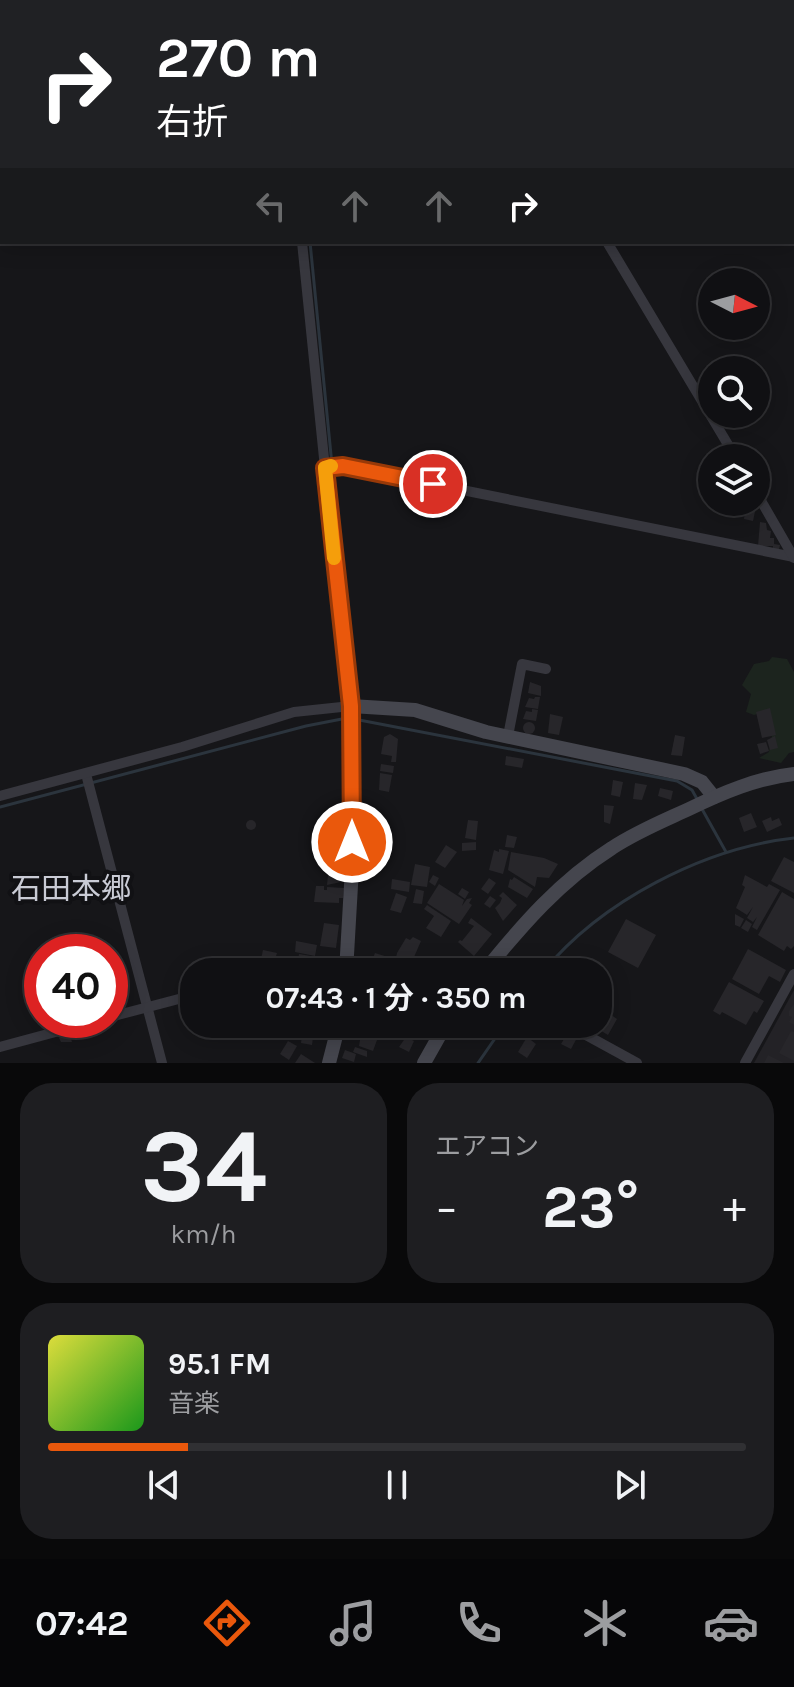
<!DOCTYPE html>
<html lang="ja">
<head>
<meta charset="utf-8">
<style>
	body { margin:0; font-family:Karla,"Noto Sans JP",sans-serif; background:#1e1e21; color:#f1f3f6; height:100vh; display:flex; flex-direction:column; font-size:30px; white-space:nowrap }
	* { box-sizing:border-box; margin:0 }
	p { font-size:26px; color:#9c9da0 }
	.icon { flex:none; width:44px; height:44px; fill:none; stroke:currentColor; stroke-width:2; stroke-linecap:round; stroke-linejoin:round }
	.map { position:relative; height:1063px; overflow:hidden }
	.side { display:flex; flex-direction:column; gap:20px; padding:20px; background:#09090a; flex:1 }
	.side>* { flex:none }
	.banner { position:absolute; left:0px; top:0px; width:794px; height:244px; box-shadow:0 4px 20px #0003,0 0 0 2px #303033; background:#202124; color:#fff; overflow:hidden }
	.needle { width:52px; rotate:96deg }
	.tools { position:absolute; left:698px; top:268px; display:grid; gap:16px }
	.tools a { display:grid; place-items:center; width:72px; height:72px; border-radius:50%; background:#101013; box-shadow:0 4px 20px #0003,0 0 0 2px #303033; font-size:40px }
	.speed { position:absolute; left:24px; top:934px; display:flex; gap:16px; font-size:40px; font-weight:700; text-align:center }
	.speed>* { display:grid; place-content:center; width:104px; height:104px; border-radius:50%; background:#101013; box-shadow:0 4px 20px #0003,0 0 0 2px #303033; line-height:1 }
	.speed .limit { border:12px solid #d22; background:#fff; color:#111 }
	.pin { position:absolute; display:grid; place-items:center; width:68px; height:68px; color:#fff; margin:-34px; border:4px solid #fff; border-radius:50%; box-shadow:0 2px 8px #0007 }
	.me { position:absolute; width:88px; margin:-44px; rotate:0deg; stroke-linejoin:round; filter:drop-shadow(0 0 6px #0008) }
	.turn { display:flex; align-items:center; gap:28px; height:168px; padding:0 24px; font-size:36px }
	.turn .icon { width:104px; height:104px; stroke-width:2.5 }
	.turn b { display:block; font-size:56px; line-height:68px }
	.lanes { display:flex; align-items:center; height:76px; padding:0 24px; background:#0003; justify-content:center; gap:40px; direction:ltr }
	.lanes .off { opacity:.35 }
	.big { font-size:60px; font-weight:700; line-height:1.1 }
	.side .card { flex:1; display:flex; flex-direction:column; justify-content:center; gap:12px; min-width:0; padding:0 28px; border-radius:32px; background:#1e1e21 }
	.side .dial { align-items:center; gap:0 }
	.dial b { font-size:104px; line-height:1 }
	.song { display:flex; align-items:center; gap:24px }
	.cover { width:96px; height:96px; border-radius:12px; background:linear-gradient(135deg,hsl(60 70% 55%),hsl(120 70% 35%)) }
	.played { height:8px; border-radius:4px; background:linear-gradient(90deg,#ea580c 20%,#303033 20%) }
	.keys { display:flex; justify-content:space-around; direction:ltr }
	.heat { display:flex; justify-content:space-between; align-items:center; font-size:44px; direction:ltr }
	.side .tiles { flex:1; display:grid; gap:20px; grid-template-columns:1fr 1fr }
	.card:last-child { grid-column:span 2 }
	.trip { position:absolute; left:180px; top:958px; width:432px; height:80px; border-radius:32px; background:#101013; box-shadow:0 4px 20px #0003,0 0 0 2px #303033; font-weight:700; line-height:80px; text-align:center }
	.menu { display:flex; height:128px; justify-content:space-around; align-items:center; background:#060608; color:#9c9da0 }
	.menu .icon { width:56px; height:56px }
	.menu .current { color:#ea580c }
	.menu b { font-size:36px; color:#f1f3f6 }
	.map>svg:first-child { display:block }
</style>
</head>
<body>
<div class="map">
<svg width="794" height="1063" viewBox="0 0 794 1063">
	<rect width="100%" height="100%" fill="#161619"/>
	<!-- built -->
	<polygon fill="#232226" points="794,990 794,1063 754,1063"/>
	<!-- green -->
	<polygon fill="#1c241e" points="772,657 787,659 794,672 794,752 789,753 781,763 759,758 769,752 773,730 760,713 754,715 746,712 751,694 742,685 754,664 769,661"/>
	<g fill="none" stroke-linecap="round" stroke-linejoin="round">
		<!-- stream -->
		<g stroke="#2b343d" stroke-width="3">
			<polyline points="291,2 292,0"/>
			<polyline points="310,242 332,465"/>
			<polyline points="354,719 677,781 692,790 697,799"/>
			<polyline points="0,807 306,726 347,718"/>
			<polyline points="702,809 726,852"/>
			<path d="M543 972C601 901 704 848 794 838"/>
			<polyline points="478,1063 505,1024"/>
		</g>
	</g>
	<!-- building -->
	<g fill="#27262a">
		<polygon points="746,503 756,507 753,521 744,519"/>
		<polygon points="760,522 766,523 767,530 771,531 770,538 774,538 774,544 780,545 779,550 773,549 773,546 758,546"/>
		<polygon points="530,682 541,686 541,696 528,693"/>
		<polygon points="535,697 540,697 538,709 525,707 529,698 534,699"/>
		<polygon points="770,708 776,735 762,738 756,712"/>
		<polygon points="532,709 538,710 536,721 523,719 526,711 532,712"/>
		<polygon points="550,714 563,717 559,735 548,733"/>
		<circle cx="529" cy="728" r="6"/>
		<polygon points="390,734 398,739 396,762 391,762 392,756 381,754 384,737"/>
		<polygon points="675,735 685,737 682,756 671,755"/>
		<polygon points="775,736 778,748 770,750 767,740"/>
		<polygon points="766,742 769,751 760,754 757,744"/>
		<polygon points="506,756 524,759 522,768 505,765"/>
		<polygon points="381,764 394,766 393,773 380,771"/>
		<polygon points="380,773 392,775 389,792 379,790"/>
		<polygon points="613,780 623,782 620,797 611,795"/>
		<polygon points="635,783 647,785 642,800 633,799"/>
		<polygon points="660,788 673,791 671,800 658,796"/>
		<polygon points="604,805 614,806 610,824 604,822"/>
		<polygon points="751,813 757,827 744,832 739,818"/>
		<polygon points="771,817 772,821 779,818 782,825 767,832 762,821"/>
		<circle cx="251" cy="825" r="5"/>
		<polygon points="468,820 478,821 476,840 465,838"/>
		<polygon points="507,835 517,837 514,848 505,847"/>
		<polygon points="476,842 476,850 462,851 462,843"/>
		<polygon points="446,845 457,852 445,868 435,862"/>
		<polygon points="499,849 509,851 503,874 489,870 494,850 499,852"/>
		<polygon points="511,852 544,858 558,864 549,878 537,877 535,887 508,870"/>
		<polygon points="784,857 794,862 794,893 771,881"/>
		<polygon points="336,864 341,866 341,882 327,885 329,866"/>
		<polygon points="415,864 430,867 427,887 411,885"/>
		<polygon points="433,875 439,878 435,886 429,882"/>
		<polygon points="745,875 767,887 769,884 780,890 757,930 752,927 757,917 753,922 747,918 753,907 747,915 736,908 745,887 742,885"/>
		<polygon points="514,877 533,889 527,898 508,887 510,879 512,880"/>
		<polygon points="489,878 496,883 488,894 481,889"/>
		<polygon points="392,879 410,882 409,892 391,889"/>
		<polygon points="439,884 464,900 462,906 467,899 472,898 469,903 472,905 459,924 427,903"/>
		<polygon points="316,886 324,886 324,890 327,890 327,887 344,888 343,898 339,898 339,903 314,902"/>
		<polygon points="462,888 469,892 465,899 458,894"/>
		<polygon points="416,889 424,891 422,904 413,903"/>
		<polygon points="503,892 517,905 503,921 495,908 500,903 502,898 499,896"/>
		<polygon points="782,892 794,899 794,946 791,949 787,946 784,951 758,935"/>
		<polygon points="396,893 407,897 401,913 390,910"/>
		<polygon points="490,896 496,900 490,908 484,904"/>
		<polygon points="427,905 451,921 441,937 426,928 434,916 424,909"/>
		<polygon points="735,914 744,919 740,927 735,925"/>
		<polygon points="471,918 492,934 474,956 458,942 460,940 462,941 474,926 468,923"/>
		<polygon points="626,919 656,935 638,968 608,952"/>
		<polygon points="746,920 752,924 748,932 741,928"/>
		<polygon points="324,923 339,925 336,948 320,946"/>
		<polygon points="413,937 421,941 411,964 407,964 396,958 397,953 406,938 410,940"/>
		<polygon points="296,941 317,945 315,956 295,952"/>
		<polygon points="748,949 786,970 780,982 769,976 759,994 732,979"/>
		<polygon points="263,950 277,953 274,963 261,959"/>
		<polygon points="375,953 394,959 390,972 363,970 365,964 370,965"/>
		<polygon points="299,954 311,956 308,972 296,972"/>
		<polygon points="322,960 334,964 332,972 320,972"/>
		<polygon points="397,965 410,969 409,972 395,972"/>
		<polygon points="729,982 764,1001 757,1013 754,1011 746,1025 722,1012 720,1015 713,1011"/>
		<polygon points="794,1004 794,1025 789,1022 792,1017 789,1016 789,1011"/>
		<polygon points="607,1012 617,1019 608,1035 598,1029"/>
		<polygon points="311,1024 332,1027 329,1040 309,1034"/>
		<polygon points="368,1024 382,1024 379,1039 365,1034"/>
		<polygon points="534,1024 549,1024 539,1040 520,1031 524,1026 530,1030"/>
		<polygon points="569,1031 578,1036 571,1049 561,1044"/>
		<polygon points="791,1031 794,1032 794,1061 779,1053"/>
		<polygon points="361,1034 377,1040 373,1051 359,1046"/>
		<polygon points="70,1035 72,1042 61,1042 59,1038"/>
		<polygon points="302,1035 313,1037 312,1045 301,1043"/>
		<polygon points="406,1037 414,1041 409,1052 399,1047"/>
		<polygon points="527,1037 536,1044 527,1058 518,1052"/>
		<polygon points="288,1041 297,1046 289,1060 280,1054"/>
		<polygon points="355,1047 367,1051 367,1057 353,1052"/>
		<polygon points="345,1050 356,1054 354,1062 342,1058"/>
		<polygon points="301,1054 315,1063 295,1063"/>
		<polygon points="768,1055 784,1063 764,1063"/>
	</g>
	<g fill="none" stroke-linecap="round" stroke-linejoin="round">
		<!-- street -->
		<g stroke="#37373e" stroke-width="10">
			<polyline points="92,0 92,2"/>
			<polyline points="464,0 465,2"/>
			<polyline points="0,88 2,89"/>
			<polyline points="0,228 2,227"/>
			<polyline points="792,233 794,234"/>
			<polyline points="302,242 325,468 343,466 794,557"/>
			<polyline points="607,242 736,458"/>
			<polyline points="756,492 794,558"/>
			<polyline points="508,736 522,664 546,669"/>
			<polyline points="86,774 162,1063"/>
			<polyline points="0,796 182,747 294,712 351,706"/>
			<polyline points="110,1017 194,995"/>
			<polyline points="566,1024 637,1063"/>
			<polyline points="0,1047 100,1020"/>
			<polyline points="745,1063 794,974"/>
		</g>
		<!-- secondary -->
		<g stroke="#45464e" stroke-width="14">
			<polyline points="300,2 301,0"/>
			<polyline points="325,468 351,706 352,868 346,972"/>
			<polyline points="351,706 415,710 486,732 684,774 702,782 714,797"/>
			<path d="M484 972C522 925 560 881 612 848 636 832 663 821 689 809 722 793 757 778 794 774"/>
			<polyline points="329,1063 339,1024"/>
			<polyline points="424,1063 446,1024"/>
		</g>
	</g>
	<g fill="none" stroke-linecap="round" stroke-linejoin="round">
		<!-- route casing -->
		<g stroke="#983908" stroke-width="20">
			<polyline id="route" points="352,842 351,706 325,468 343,466 433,484"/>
		</g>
		<!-- route -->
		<use href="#route" stroke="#ea580c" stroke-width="14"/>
		<!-- slow -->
		<polyline stroke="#f59e0b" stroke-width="14" points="331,466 325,468 334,558"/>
	</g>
	<g text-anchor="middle" stroke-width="8" stroke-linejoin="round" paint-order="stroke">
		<!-- quarter labels -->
		<g font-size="30" fill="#c9cbd5" stroke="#111114">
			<text x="71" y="899">石田本郷</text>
		</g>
	</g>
</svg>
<div class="tools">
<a><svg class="needle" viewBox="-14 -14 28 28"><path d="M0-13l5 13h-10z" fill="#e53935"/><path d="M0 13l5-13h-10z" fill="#9c9da0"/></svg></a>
<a><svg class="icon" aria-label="search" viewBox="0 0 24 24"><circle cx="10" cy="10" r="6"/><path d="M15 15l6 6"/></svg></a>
<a><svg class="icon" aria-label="layers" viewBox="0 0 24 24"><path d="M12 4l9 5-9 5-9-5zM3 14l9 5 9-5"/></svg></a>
</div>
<div class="speed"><div class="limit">40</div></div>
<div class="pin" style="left:433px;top:484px;background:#d93025"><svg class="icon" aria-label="arrive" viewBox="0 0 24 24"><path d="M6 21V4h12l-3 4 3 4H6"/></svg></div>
<svg class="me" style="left:352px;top:842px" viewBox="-20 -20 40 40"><circle r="17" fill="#ea580c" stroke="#fff" stroke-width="3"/><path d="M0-11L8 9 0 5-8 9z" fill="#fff"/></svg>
<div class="trip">07:43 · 1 分 · 350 m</div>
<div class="banner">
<div class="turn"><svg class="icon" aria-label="right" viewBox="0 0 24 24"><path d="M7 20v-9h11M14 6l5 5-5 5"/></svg><div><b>270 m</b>右折</div></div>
<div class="lanes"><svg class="icon off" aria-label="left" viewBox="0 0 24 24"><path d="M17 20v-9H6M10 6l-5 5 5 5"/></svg><svg class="icon off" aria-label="ahead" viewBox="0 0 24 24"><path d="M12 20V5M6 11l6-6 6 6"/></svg><svg class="icon off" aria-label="ahead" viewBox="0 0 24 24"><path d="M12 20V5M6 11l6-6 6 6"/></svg><svg class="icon" aria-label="right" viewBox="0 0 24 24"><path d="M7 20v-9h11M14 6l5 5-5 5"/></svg></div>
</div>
</div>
<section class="side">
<div class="tiles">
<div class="card dial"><b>34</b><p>km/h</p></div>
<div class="card"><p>エアコン</p>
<div class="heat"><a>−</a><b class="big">23°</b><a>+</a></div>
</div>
<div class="card">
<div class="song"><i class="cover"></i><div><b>95.1 FM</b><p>音楽</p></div></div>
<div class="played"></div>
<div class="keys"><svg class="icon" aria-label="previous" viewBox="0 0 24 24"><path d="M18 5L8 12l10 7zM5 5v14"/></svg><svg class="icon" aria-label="pause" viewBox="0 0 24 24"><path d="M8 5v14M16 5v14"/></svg><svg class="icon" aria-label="next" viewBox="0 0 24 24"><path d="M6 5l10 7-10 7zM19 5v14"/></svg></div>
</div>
</div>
</section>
<nav class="menu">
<b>07:42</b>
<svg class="icon current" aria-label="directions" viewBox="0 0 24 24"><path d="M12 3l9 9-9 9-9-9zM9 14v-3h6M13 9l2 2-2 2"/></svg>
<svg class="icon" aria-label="music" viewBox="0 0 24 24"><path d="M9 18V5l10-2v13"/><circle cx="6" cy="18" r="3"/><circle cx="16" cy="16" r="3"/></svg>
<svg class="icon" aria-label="phone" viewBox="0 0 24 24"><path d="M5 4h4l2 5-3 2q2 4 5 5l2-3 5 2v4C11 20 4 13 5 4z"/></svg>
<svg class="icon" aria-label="climate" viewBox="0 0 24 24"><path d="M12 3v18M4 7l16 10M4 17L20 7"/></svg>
<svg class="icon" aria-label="car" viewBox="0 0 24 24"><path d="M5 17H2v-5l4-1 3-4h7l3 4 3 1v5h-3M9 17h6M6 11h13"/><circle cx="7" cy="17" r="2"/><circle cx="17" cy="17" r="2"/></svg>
</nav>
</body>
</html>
